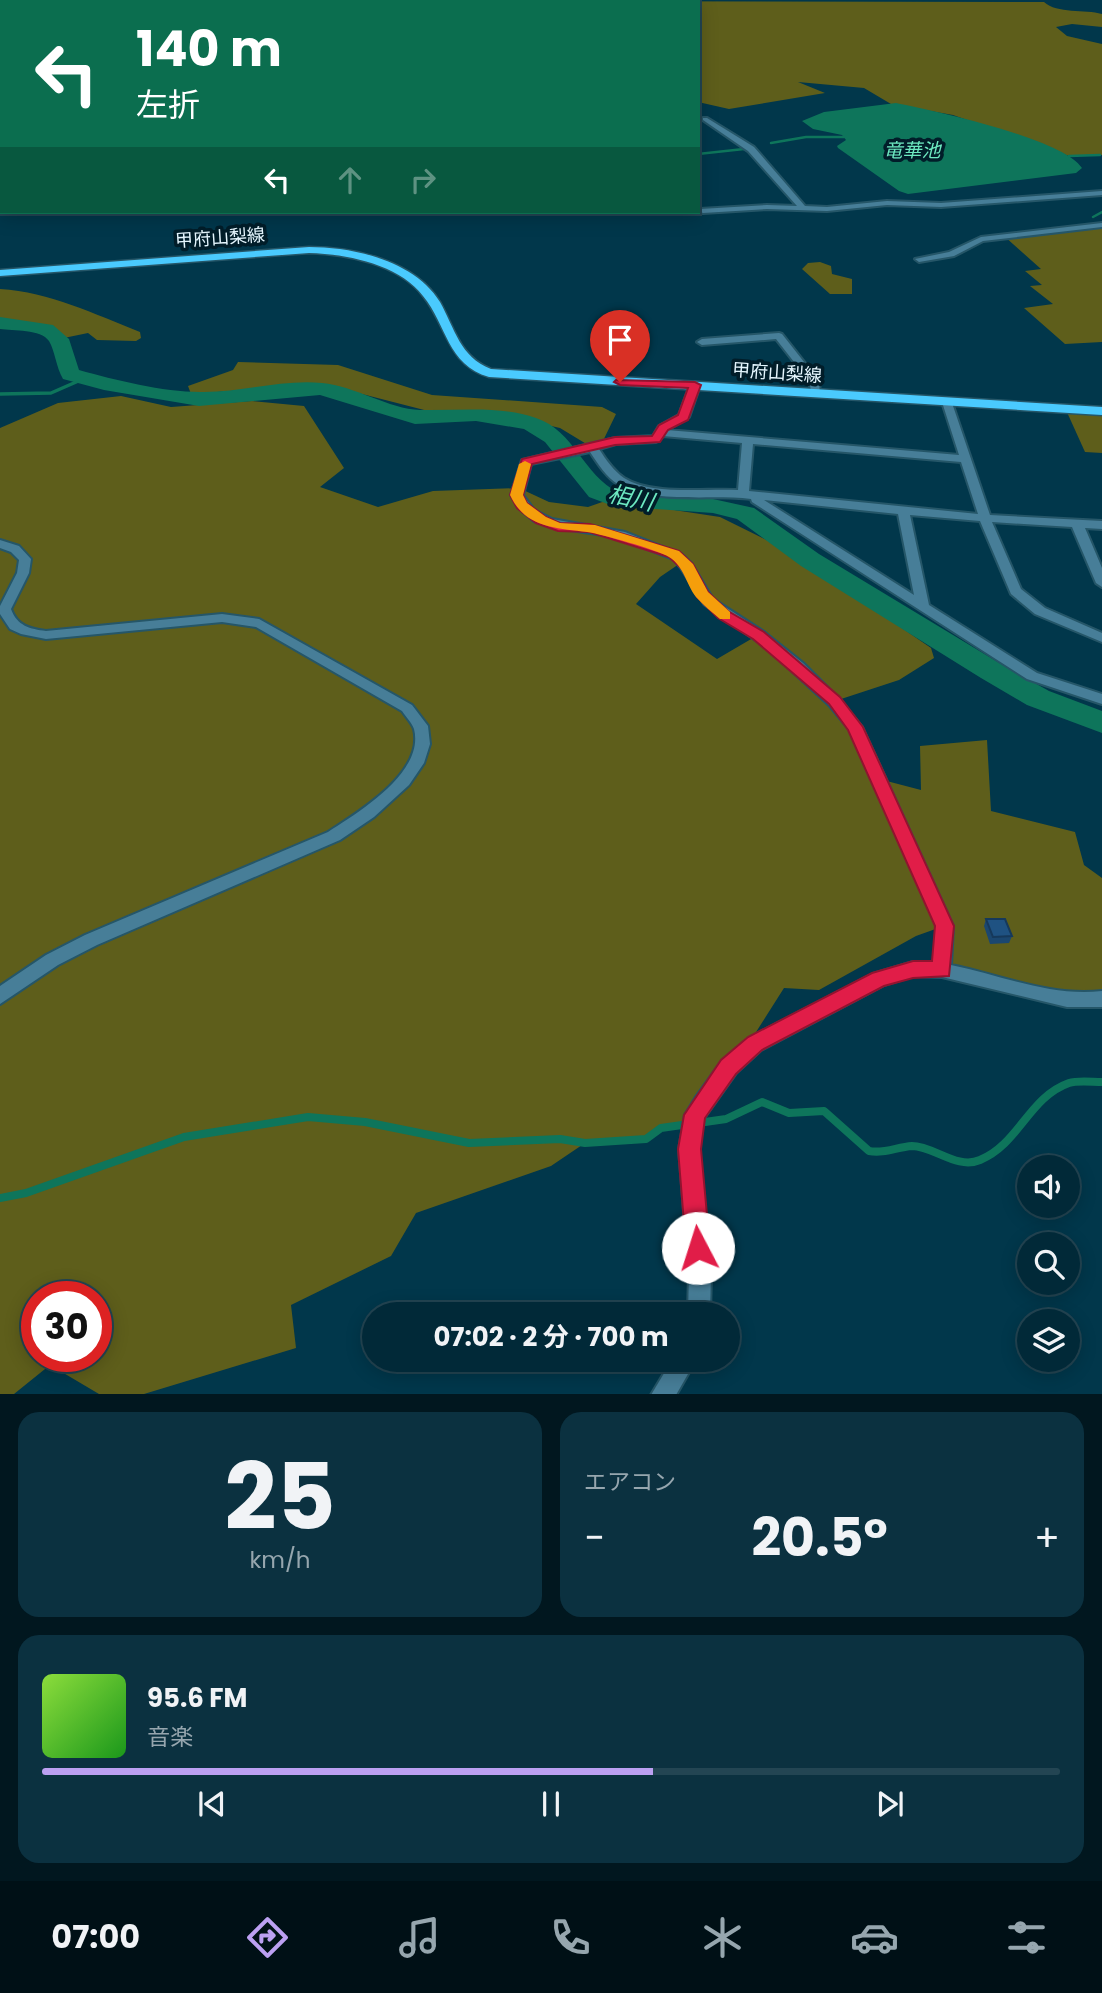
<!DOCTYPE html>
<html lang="ja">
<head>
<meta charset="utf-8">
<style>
	body { margin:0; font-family:Poppins,"Noto Sans JP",sans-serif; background:#0b3140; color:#f1f3f6; height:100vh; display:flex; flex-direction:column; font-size:26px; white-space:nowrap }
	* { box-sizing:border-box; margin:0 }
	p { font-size:23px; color:#96a6ae }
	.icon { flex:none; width:38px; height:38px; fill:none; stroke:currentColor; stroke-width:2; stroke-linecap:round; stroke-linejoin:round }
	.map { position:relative; height:1394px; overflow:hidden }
	.panel { display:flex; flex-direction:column; gap:18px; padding:18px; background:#01171f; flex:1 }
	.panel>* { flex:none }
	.banner { position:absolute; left:0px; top:0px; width:700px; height:214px; box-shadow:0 4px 18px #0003,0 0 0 2px #234553; background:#0b6e4f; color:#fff; overflow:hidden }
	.buttons { position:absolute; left:1017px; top:1155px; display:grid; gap:14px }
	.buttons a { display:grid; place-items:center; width:63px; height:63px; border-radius:50%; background:#012938; box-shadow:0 4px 18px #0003,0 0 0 2px #234553; font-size:35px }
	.speed { position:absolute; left:21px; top:1281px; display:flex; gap:14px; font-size:35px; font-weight:700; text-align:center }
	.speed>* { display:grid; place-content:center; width:91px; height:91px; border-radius:50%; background:#012938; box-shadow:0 4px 18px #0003,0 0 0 2px #234553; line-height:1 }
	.speed .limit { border:10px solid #d22; background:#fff; color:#111 }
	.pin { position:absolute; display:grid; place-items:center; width:60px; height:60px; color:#fff; margin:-72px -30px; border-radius:50% 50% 50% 0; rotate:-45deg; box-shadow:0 0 7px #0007 }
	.pin .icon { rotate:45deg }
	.me { position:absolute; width:77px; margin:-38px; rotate:355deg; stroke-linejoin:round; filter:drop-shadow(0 0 5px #0008) }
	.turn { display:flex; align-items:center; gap:24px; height:147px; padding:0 21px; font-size:32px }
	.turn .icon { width:91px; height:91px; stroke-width:2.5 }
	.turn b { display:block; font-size:49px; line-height:60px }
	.lanes { display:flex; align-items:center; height:66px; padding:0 21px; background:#0003; justify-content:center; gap:35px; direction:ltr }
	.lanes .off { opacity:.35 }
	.big { font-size:52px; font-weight:700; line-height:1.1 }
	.panel .tile { flex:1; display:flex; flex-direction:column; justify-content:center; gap:10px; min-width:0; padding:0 24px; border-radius:21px; background:#0b3140 }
	.panel .dial { align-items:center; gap:0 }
	.dial b { font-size:91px; line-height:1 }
	.song { display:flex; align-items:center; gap:21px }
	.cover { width:84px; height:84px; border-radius:10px; background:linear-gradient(135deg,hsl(90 70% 55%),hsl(120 70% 35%)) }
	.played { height:7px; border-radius:4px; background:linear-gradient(90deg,#bca0f2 60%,#234553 60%) }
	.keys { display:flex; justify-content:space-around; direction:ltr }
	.heat { display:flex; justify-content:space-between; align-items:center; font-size:38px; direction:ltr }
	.panel .tiles { flex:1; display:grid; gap:18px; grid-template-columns:1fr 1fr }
	.tile:last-child { grid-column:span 2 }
	.trip { position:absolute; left:362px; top:1302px; width:378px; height:70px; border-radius:35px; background:#012938; box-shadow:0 4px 18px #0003,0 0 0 2px #234553; font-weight:700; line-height:70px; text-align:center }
	.menu { display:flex; height:112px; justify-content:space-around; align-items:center; background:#001016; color:#96a6ae }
	.menu .icon { width:49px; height:49px }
	.menu .selected { color:#bca0f2 }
	.menu b { font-size:32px; color:#f1f3f6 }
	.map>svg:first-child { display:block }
</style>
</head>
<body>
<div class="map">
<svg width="1102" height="1395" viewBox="0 0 1102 1395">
	<rect width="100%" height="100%" fill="#01374b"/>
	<!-- green -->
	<g fill="#5e5e1b" fill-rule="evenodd">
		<path d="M0 0 1044 2C1057 14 1085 9 1102 14V27L1072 24 1056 27 1067 36 1102 44V155L1069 156 953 115 891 104 864 88 798 82 825 93 729 109 698 102V2H2L0 207Z"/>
		<polygon points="1102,225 1102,342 1065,344 1024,308 1053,304 1030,286 1042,285 1025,271 1041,269 1004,236"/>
		<polygon points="820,262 831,266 832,274 852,279 852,294 830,294 802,269 808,263"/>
		<path d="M0 289C50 292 94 314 140 332L141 338 136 341 97 340 88 333 59 339 46 329 0 323Z"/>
		<polygon points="238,362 338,365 432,395 602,407 616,414 601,445 593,448 560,428 507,416 432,412 323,384 191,394 188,386 233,370"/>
		<path d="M121 396 171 407 252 401 304 406 344 468 320 487 378 507 433 491 519 488 549 502 588 507 608 500 720 517 791 552 931 648 934 658 899 680 835 701 879 779 921 790 920 746 987 740 991 811 1075 832 1084 865 1102 878V999L942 970 944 926 916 936 819 990 784 988 751 1040 692 1102 695 1123 661 1128 646 1139 585 1143 551 1166 416 1213 391 1256 291 1305 296 1348 144 1394H99L50 1365 14 1394H0V428L58 403ZM682 562 723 614 758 635 717 659 636 604 660 577ZM37 1297H96V1356H37Z"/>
		<polygon points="1066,410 1102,411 1102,453 1085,452"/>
	</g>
	<!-- water -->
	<path fill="#0e755b" d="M896 103C934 111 1062 138 1082 168L1076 173 908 194 899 191 838 148 837 146 846 140 842 135 813 129 802 121 824 112Z"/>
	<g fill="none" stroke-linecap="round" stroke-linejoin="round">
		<!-- stream-far2 -->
		<g stroke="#0e755b" stroke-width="2.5">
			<polyline points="771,143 806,137 844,137"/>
			<polyline points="698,154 744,149"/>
			<polyline points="1069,156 1100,155"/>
			<polyline points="0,213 14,212"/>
			<polyline points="1093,217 1102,212"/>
		</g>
		<!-- stream-far1 -->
		<polyline stroke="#0e755b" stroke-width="3.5" points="0,394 51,393 83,379"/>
		<!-- stream -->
		<g stroke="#0e755b" stroke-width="8">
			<path d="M698 1123 726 1119 762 1102 789 1113 824 1111 869 1151C884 1154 897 1147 912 1146 934 1146 957 1170 980 1160 1019 1144 1029 1097 1069 1083 1078 1080 1092 1082 1102 1082"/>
			<polyline points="0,1198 26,1193 184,1137 308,1117 365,1122 469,1143 560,1139 585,1143 646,1139 661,1128 689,1124"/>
		</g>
		<!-- river -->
		<path fill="#0e755b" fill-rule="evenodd" d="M0 317 53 325 69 339 79 370C115 380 163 392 200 392 240 393 282 379 322 383 355 386 389 409 420 410 459 411 498 405 536 418 574 430 584 476 618 492L713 499 754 508 819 554 1001 664 1049 691 1102 711V733L1027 705 981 678 801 566 737 519 713 513 613 506 589 497 545 442 524 429 476 421 415 424 320 395 199 406 104 390 63 379C56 367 55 351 49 341 41 329 13 331 0 329Z"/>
		<!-- minor casing -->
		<g stroke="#255668" stroke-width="4">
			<g id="minor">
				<polygon points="703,118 707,118 754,147 805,206 827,207 887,201 941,203 1102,191 1102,195 941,207 887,205 827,211 767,209 703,213 699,211 700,209 767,205 797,206 748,151 703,120"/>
				<polygon points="1102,223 1102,227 983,241 954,256 919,262 915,259 949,252 981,237"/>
				<polygon points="779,333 782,334 819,381 820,395 812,395 809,381 776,339 702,345 697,342 702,339"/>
				<path d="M695 382 700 385 689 417 667 430 959 455 942 402 943 400H951L990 515 1102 521V529L1085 528 1102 568V587L1096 583 1072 527 992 522 1021 589 1045 608 1102 633V642L1035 614 1011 594 980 521 910 515 929 605 1037 673 1102 694V704L1027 679 752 502 751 499C713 494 653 504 619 485 606 477 598 464 590 452L531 464 523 495 534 510 552 519 625 532 681 554 691 563 713 599 764 632 803 663 839 699 862 727 953 926 951 965C1001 975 1050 997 1102 991V1007H1067L942 977 913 976 884 985 761 1050 736 1073 704 1118 699 1149 711 1273 710 1314H688L689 1273 679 1149 685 1115 696 1097 722 1061 749 1038 873 974 913 962H934L937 926 849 729 829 705 767 648 704 604 681 568 673 559 616 537 558 528 534 521 519 508 511 495 522 460 615 438 653 436 659 426 679 415 690 385ZM663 436 742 443 738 490C706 488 652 496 624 478 614 471 606 460 599 449L616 444 656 442ZM753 444 961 462 978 514 749 491ZM764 500 898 514 914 595Z"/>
				<path d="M0 540 19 546 31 559 29 573 11 609C17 626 30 629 46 631L222 614 259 619 412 705 428 726 430 744 424 763 409 785 374 817 340 840 97 945 58 965 0 1004V986L46 955 85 935 328 832C359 812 425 772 414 729 412 723 406 717 402 711L256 627 222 622 46 639 21 634 10 629 0 614V606L17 573 19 560 11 552 0 548Z"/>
				<polygon points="672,1360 696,1360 676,1395 651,1395"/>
			</g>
		</g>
		<!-- primary casing -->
		<g stroke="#255668" stroke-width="3">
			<path id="primary" d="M309 247C354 247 415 261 440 302 455 329 460 357 491 369L1102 407V415L489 377C447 365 447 325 423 296 399 264 346 254 309 253L0 276V270Z"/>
		</g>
		<!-- minor -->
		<use href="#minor" fill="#477e98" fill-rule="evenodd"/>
		<!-- primary -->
		<use href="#primary" fill="#4acafe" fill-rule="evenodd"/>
	</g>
	<!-- wall -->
	<polygon fill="#1b4770" points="986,919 1012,936 1009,943 990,944 984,926"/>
	<!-- building -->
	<polygon fill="#1f5282" stroke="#16395b" stroke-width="2" points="986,919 1005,919 1012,936 993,937"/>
	<!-- route -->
	<polygon fill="#e11d48" stroke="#92132f" stroke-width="2" points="616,380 695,382 701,385 688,420 668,430 660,442 615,445 532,464 523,495 527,503 546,517 560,523 590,524 679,551 693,564 708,592 728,611 764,632 840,697 863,727 954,926 949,976 913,978 884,986 762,1050 736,1074 705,1118 701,1149 710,1248 707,1257 698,1260 690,1257 686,1248 678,1149 684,1115 721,1060 748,1037 872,973 913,961 932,961 935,926 848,730 829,704 753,639 718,618 697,597 682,569 669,557 589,532 558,531 536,523 517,508 510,495 522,459 615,437 652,436 659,425 678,415 688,388 620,385 614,382"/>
	<!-- slow -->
	<path fill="#f59e0b" d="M525 461 531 464 523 495 527 503 546 517 560 523 595 525 679 551 693 564 708 592 730 612V619H720C712 612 703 605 696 597 686 584 684 566 669 557 658 550 601 534 587 532 556 528 525 528 510 495L519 464Z"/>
	<g text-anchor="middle" stroke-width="7" stroke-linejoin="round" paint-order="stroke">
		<!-- far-street labels -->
		<g font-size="18" fill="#e5f6fe" stroke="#011d29">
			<text transform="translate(220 238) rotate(-4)" y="6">甲府山梨線</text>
			<text transform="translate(777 373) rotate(4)" y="6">甲府山梨線</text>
		</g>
		<!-- far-water labels -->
		<g font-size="19" font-style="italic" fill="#6de9c1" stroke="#011d29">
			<text x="912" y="157">竜華池</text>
		</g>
		<!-- water labels -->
		<g font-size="23" font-style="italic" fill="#6de9c1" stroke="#011d29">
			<text transform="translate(631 498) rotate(12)" y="8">相川</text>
		</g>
	</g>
</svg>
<div class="buttons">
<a><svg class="icon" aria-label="sound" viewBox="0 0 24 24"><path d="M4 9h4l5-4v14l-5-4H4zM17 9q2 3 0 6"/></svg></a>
<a><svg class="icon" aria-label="search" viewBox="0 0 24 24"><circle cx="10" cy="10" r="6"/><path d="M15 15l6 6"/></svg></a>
<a><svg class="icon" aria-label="layers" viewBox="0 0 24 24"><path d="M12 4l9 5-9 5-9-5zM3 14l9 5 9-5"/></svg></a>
</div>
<div class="speed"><div class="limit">30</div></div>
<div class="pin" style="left:620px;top:382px;background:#d93025"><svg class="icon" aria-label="arrive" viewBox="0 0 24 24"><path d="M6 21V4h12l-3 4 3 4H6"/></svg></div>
<svg class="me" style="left:698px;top:1248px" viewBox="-20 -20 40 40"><circle r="19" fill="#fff"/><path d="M0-13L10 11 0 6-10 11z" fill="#e11d48"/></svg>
<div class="trip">07:02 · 2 分 · 700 m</div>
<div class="banner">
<div class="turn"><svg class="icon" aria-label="left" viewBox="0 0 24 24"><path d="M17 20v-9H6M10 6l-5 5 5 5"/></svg><div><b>140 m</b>左折</div></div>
<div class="lanes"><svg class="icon" aria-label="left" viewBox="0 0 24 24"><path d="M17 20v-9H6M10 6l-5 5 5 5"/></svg><svg class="icon off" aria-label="ahead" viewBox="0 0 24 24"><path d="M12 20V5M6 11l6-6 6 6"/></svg><svg class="icon off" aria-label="right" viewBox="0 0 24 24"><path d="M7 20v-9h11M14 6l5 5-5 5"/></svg></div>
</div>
</div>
<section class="panel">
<div class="tiles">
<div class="tile dial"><b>25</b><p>km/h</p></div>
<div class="tile"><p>エアコン</p>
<div class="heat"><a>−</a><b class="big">20.5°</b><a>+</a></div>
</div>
<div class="tile">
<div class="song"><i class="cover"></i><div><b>95.6 FM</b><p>音楽</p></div></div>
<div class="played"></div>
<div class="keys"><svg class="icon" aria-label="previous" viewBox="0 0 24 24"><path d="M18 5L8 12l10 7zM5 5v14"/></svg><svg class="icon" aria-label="pause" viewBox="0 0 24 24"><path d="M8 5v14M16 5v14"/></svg><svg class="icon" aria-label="next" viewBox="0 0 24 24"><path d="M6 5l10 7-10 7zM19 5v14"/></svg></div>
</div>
</div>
</section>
<nav class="menu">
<b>07:00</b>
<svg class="icon selected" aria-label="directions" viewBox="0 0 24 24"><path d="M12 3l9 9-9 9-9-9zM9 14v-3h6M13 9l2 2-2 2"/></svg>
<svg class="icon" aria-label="music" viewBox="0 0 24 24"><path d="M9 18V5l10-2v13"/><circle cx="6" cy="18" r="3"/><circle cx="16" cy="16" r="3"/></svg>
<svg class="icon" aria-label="phone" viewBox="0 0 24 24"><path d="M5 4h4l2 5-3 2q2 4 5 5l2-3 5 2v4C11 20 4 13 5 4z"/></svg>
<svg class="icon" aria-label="climate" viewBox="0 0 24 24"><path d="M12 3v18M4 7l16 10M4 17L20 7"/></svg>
<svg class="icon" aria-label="car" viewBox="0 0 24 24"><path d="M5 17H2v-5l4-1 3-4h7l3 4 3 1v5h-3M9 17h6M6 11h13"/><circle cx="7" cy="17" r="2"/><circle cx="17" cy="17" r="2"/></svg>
<svg class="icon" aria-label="filters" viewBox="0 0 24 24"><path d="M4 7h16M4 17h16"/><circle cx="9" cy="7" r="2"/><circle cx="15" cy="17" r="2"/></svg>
</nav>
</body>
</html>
